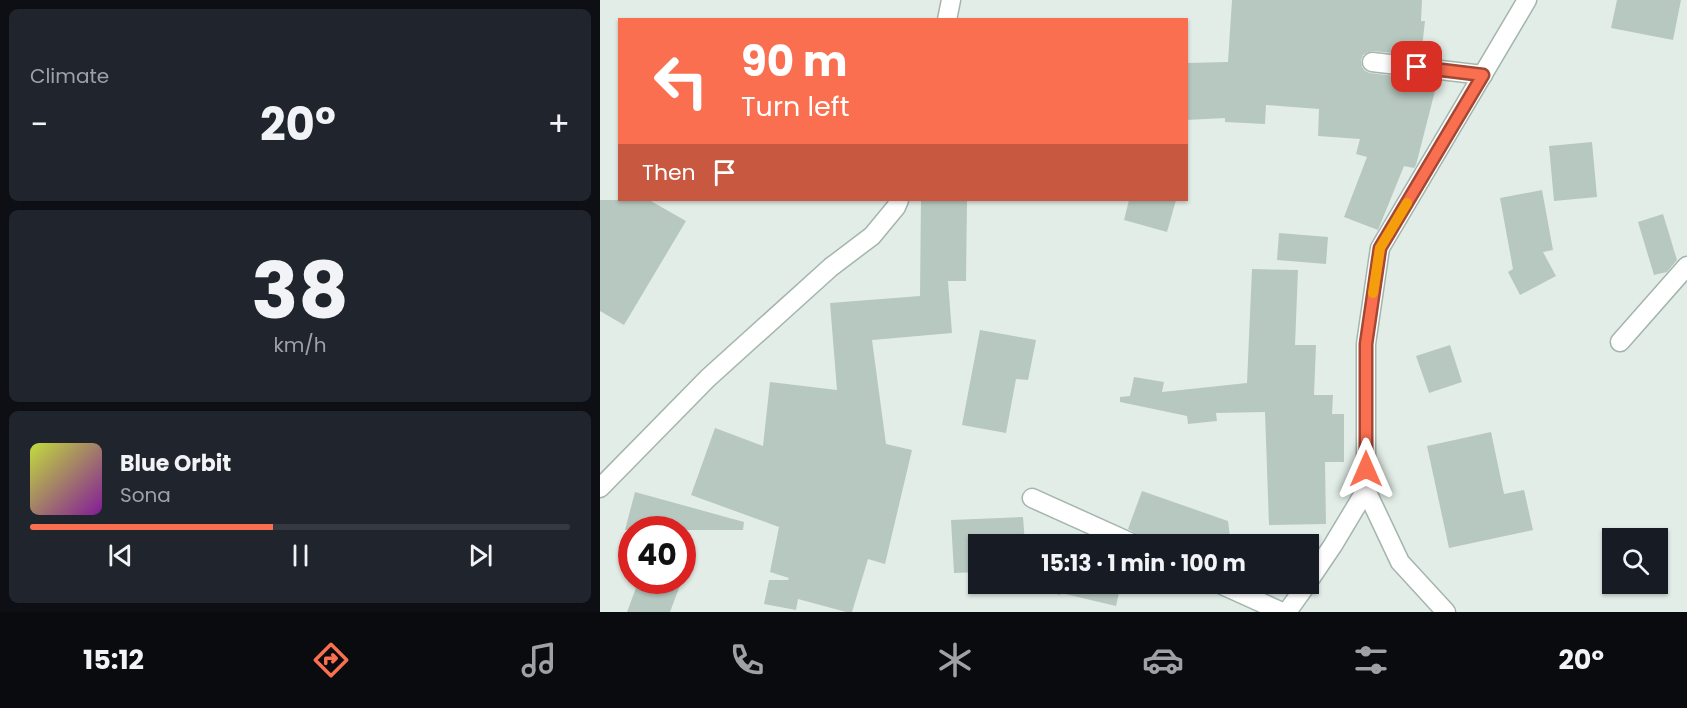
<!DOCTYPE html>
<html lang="en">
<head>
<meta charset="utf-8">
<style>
	body { margin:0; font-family:Poppins,sans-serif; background:#20242c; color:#f1f3f6; height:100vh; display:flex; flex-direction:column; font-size:22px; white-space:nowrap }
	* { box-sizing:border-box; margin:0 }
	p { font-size:20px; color:#9ea1a6 }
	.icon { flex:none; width:33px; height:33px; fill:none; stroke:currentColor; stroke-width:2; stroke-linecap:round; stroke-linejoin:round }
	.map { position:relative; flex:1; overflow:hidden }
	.drawer { display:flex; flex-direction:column; gap:9px; padding:9px; background:#0d0f14; width:600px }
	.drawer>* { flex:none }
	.banner { position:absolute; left:18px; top:18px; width:570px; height:183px; border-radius:0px; box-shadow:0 2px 4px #0004; background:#fb6f51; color:#fff; overflow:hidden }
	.controls { position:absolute; left:1002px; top:528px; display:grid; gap:12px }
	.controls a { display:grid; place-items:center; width:66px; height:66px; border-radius:0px; background:#171b24; box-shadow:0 2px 4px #0004; font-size:30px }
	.speed { position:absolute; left:18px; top:516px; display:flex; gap:12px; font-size:30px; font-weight:700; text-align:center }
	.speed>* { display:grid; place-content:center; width:78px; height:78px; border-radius:50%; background:#171b24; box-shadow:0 2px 4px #0004; line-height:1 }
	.speed .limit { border:9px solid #d22; background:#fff; color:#111 }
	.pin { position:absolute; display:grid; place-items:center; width:51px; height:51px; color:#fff; margin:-26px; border-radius:12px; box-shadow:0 3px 9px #0006 }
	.me { position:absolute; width:66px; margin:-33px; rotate:0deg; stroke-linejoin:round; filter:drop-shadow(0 0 4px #0008) }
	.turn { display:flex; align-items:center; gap:21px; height:126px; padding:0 24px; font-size:27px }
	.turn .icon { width:78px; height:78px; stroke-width:2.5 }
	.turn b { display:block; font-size:42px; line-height:51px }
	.then { display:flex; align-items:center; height:57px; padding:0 24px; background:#0003; gap:12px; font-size:22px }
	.big { font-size:45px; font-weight:700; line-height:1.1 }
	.drawer .widget { flex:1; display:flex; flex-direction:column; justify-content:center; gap:9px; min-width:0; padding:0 21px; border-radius:9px; background:#20242c }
	.drawer .dial { align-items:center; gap:0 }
	.dial b { font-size:78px; line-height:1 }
	.song { display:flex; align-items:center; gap:18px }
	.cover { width:72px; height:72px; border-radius:9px; background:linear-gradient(135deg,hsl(70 70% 55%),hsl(290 70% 35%)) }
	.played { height:6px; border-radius:3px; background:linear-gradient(90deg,#fb6f51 45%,#363941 45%) }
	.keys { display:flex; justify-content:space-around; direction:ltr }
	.heat { display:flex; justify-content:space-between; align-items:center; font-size:33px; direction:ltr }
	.trip { position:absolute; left:368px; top:534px; width:351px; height:60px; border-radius:0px; background:#171b24; box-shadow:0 2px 4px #0004; font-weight:700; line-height:60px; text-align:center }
	.tabs { display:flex; height:96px; justify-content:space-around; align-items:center; background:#090b0e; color:#9ea1a6 }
	.tabs .icon { width:42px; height:42px }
	.tabs .active { color:#fb6f51 }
	.tabs b { font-size:27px; color:#f1f3f6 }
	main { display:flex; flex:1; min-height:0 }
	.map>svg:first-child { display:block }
</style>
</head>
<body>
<main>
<section class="drawer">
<div class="widget"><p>Climate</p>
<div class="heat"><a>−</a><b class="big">20°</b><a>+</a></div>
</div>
<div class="widget dial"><b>38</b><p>km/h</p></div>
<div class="widget">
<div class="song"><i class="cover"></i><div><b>Blue Orbit</b><p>Sona</p></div></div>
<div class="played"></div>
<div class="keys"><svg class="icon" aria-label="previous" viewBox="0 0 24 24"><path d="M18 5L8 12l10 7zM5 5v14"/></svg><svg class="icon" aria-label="pause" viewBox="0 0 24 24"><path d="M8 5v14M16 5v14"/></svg><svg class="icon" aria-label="next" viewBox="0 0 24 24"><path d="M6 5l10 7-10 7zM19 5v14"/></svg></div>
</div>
</section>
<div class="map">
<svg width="1087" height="612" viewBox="0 0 1087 612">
	<rect width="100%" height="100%" fill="#e2ede7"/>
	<!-- building -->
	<g fill="#b7c8c0">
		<polygon points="632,0 822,0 821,21 825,21 821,56 773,51 768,52 763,55 761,60 762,67 765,71 770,73 820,79 837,83 816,165 814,168 804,166 778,230 744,217 767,157 756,154 760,139 718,136 719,109 666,105 665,124 625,122 625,118 586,120 586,63 628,62"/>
		<polygon points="1017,0 1081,0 1073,40 1011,28"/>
		<polygon points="992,142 997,197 954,201 949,146"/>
		<polygon points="942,190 953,250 943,252 956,276 920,295 908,272 913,269 900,198"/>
		<polygon points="0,200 49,200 86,221 24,325 0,311"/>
		<polygon points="321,200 367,200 366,281 348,281 352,333 272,340 286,444 312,450 285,564 268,559 252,612 246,612 198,599 196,610 164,604 169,580 188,580 189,578 170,572 179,527 91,495 115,428 163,446 170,382 237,390 230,303 320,296"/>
		<polygon points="529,200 576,200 567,232 524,220"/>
		<polygon points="1063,214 1077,260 1067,272 1054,275 1038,222"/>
		<polygon points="679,233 728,237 726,264 677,260"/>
		<polygon points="652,269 698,270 695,345 716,345 714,395 733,395 732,414 744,414 744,462 725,462 726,524 669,525 665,412 616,413 617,421 588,424 587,416 520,402 520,397 530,396 534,377 564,382 562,392 647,383"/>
		<polygon points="380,330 436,340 428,380 416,379 406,433 362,425"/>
		<polygon points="850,345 862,382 829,393 816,356"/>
		<polygon points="891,432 904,494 924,490 933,530 849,548 827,446"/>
		<polygon points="542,491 628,521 631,544 545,544 543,537 528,529"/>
		<polygon points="35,492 144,522 143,530 25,530"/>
		<polygon points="423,517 425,544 378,544 378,572 354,573 351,520"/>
		<polygon points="39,580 82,580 70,612 27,612"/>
		<polygon points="439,584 521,584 516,606 461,593 460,595 437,587"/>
	</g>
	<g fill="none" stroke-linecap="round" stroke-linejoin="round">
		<!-- minor casing -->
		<g stroke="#a4b5ae" stroke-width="21">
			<g id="minor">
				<polyline points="347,20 351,0"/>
				<polyline points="772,62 883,75"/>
				<polyline points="1020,342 1087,266"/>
				<polyline points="0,488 108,378 231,267 272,236 296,207 299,200"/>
				<polyline points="432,498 534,544"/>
				<polyline points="708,582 733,545 766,490"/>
				<polyline points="620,584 682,612"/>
				<polyline points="687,612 707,584"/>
			</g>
		</g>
		<!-- tertiary casing -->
		<g stroke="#a4b5ae" stroke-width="21">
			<polyline id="tertiary" points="846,612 800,562 766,490 766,344 780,248 927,0"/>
		</g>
		<!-- minor -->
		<use href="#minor" stroke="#fff" stroke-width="18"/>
		<!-- tertiary -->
		<use href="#tertiary" stroke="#fff" stroke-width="18"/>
	</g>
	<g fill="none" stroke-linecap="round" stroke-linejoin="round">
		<!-- route casing -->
		<g stroke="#a34835" stroke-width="15">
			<polyline id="route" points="766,469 766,344 780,248 883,75 817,67"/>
		</g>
		<!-- route -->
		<use href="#route" stroke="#fb6f51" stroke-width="10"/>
		<!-- slow -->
		<polyline stroke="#f59e0b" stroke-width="10" points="773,293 780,248 807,203"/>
	</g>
</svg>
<div class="controls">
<a><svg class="icon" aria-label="search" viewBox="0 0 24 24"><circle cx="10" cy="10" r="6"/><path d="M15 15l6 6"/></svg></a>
</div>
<div class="speed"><div class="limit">40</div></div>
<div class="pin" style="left:817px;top:67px;background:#d93025"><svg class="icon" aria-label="arrive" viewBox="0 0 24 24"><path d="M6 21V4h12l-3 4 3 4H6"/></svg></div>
<svg class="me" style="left:766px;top:469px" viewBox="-20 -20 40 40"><path d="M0-17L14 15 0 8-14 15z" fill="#fb6f51" stroke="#fff" stroke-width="4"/></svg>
<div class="trip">15:13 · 1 min · 100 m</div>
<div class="banner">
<div class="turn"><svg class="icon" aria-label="left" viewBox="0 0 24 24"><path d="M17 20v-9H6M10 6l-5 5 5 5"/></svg><div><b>90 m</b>Turn left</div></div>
<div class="then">Then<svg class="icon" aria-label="arrive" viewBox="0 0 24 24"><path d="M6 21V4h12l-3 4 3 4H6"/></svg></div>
</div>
</div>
</main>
<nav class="tabs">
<b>15:12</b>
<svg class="icon active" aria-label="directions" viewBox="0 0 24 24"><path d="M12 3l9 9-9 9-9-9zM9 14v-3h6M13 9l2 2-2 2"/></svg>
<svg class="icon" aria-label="music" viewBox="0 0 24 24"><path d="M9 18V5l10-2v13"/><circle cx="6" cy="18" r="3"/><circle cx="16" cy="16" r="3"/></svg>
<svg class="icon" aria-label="phone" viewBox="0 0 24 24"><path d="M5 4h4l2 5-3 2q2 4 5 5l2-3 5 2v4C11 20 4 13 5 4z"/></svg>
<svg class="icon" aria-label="climate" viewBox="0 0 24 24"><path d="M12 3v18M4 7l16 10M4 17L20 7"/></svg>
<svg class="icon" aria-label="car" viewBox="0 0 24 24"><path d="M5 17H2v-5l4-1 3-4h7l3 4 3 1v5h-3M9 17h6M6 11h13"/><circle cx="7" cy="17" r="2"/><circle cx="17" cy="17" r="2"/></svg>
<svg class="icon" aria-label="filters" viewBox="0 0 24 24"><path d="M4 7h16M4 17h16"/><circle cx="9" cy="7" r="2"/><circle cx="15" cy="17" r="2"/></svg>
<b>20°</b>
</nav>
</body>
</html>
